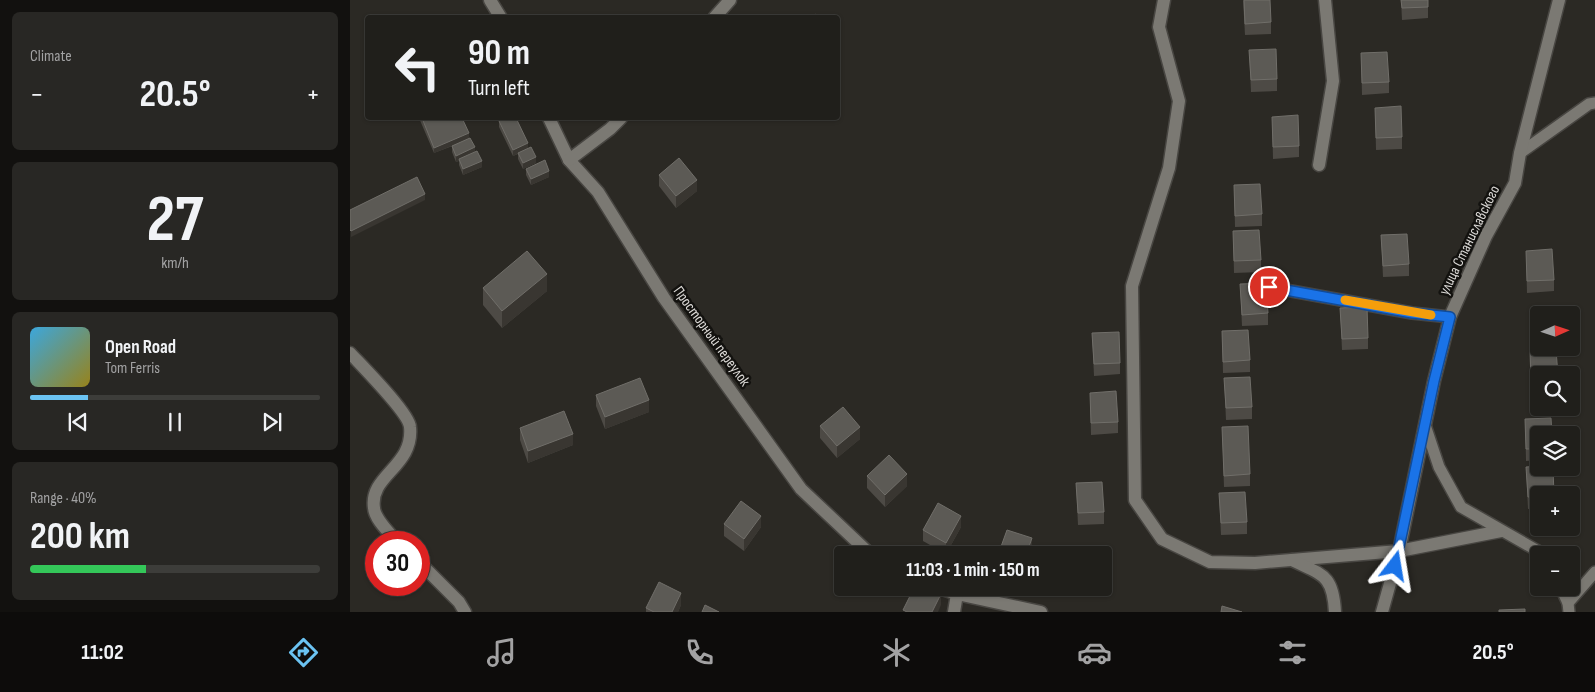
<!DOCTYPE html>
<html lang="en">
<head>
<meta charset="utf-8">
<style>
	body { margin:0; font-family:"Sofia Sans Condensed",sans-serif; background:#282724; color:#f1f3f6; height:100vh; display:flex; flex-direction:column; font-size:19px; white-space:nowrap }
	* { box-sizing:border-box; margin:0 }
	p { font-size:16px; color:#a2a2a3 }
	.icon { flex:none; width:28px; height:28px; fill:none; stroke:currentColor; stroke-width:2; stroke-linecap:round; stroke-linejoin:round }
	.map { position:relative; flex:1; overflow:hidden }
	.panel { display:flex; flex-direction:column; gap:12px; padding:12px; background:#12110f; width:350px }
	.panel>* { flex:none }
	.top-card { position:absolute; left:15px; top:15px; width:475px; height:105px; border-radius:5px; box-shadow:0 1px 4px #0004,0 0 0 1px #3d3d3a; background:#201f1b; color:#f1f3f6; overflow:hidden }
	.needle { width:32px; rotate:87deg }
	.fabs { position:absolute; left:1180px; top:306px; display:grid; gap:10px }
	.fabs a { display:grid; place-items:center; width:50px; height:50px; border-radius:5px; background:#201f1b; box-shadow:0 1px 4px #0004,0 0 0 1px #3d3d3a; font-size:25px }
	.speed { position:absolute; left:15px; top:531px; display:flex; gap:10px; font-size:25px; font-weight:700; text-align:center }
	.speed>* { display:grid; place-content:center; width:65px; height:65px; border-radius:50%; background:#201f1b; box-shadow:0 1px 4px #0004,0 0 0 1px #3d3d3a; line-height:1 }
	.speed .limit { border:8px solid #d22; background:#fff; color:#111 }
	.pin { position:absolute; display:grid; place-items:center; width:42px; height:42px; color:#fff; margin:-21px; border:2px solid #fff; border-radius:50%; box-shadow:0 1px 5px #0007 }
	.me { position:absolute; width:55px; margin:-28px; rotate:14deg; stroke-linejoin:round; filter:drop-shadow(0 0 4px #0008) }
	.turn { display:flex; align-items:center; gap:18px; height:105px; padding:0 20px; font-size:22px }
	.turn .icon { width:65px; height:65px; stroke-width:2.5 }
	.turn b { display:block; font-size:35px; line-height:42px }
	.big { font-size:38px; font-weight:700; line-height:1.1 }
	.panel .tile { flex:1; display:flex; flex-direction:column; justify-content:center; gap:8px; min-width:0; padding:0 18px; border-radius:8px; background:#282724 }
	.panel .dial { align-items:center; gap:0 }
	.dial b { font-size:65px; line-height:1 }
	.song { display:flex; align-items:center; gap:15px }
	.cover { width:60px; height:60px; border-radius:8px; background:linear-gradient(135deg,hsl(200 70% 55%),hsl(50 70% 35%)) }
	.played { height:5px; border-radius:2px; background:linear-gradient(90deg,#6bc3f2 20%,#3d3d3a 20%) }
	.keys { display:flex; justify-content:space-around; direction:ltr }
	.heat { display:flex; justify-content:space-between; align-items:center; font-size:28px; direction:ltr }
	.charge { height:8px; border-radius:4px; background:linear-gradient(90deg,#34c759 40%,#3d3d3a 0) }
	.trip { position:absolute; left:484px; top:546px; width:278px; height:50px; border-radius:5px; background:#201f1b; box-shadow:0 1px 4px #0004,0 0 0 1px #3d3d3a; font-weight:700; line-height:50px; text-align:center }
	.tab-bar { display:flex; height:80px; justify-content:space-around; align-items:center; background:#0d0c0b; color:#a2a2a3 }
	.tab-bar .icon { width:35px; height:35px }
	.tab-bar .selected { color:#6bc3f2 }
	.tab-bar b { font-size:22px; color:#f1f3f6 }
	main { display:flex; flex:1; min-height:0 }
	.map>svg:first-child { display:block }
</style>
</head>
<body>
<main>
<section class="panel">
<div class="tile"><p>Climate</p>
<div class="heat"><a>−</a><b class="big">20.5°</b><a>+</a></div>
</div>
<div class="tile dial"><b>27</b><p>km/h</p></div>
<div class="tile">
<div class="song"><i class="cover"></i><div><b>Open Road</b><p>Tom Ferris</p></div></div>
<div class="played"></div>
<div class="keys"><svg class="icon" aria-label="previous" viewBox="0 0 24 24"><path d="M18 5L8 12l10 7zM5 5v14"/></svg><svg class="icon" aria-label="pause" viewBox="0 0 24 24"><path d="M8 5v14M16 5v14"/></svg><svg class="icon" aria-label="next" viewBox="0 0 24 24"><path d="M6 5l10 7-10 7zM19 5v14"/></svg></div>
</div>
<div class="tile"><p>Range · 40%</p><b class="big">200 km</b><div class="charge"></div></div>
</section>
<div class="map">
<svg width="1245" height="612" viewBox="0 0 1245 612">
	<rect width="100%" height="100%" fill="#2b2924"/>
	<g fill="none" stroke-linecap="round" stroke-linejoin="round">
		<!-- lane casing -->
		<g stroke="#484642" stroke-width="14">
			<g id="lane">
				<polyline points="1170,153 1239,104 1245,103"/>
				<polyline points="919,287 1062,313 1100,317"/>
				<polyline points="1075,425 1089,467 1111,507 1195,555"/>
				<polyline points="1211,588 1218,603"/>
				<polyline points="1219,612 1218,603 1245,572"/>
			</g>
		</g>
		<!-- street casing -->
		<g stroke="#484642" stroke-width="15">
			<g id="street">
				<polyline points="140,0 151,18"/>
				<polyline points="814,0 809,27 829,101 819,168 782,286 785,500 812,539 860,562 905,563 1049,551 1151,531"/>
				<polyline points="364,18 380,0"/>
				<polyline points="199,118 219,160 248,192 314,298 451,489 521,555"/>
				<polyline points="219,160 260,129 271,118"/>
				<polyline points="969,165 983,81 975,0"/>
				<path d="M0 353C12 366 59 413 60 427 64 467 19 475 24 508 25 520 40 533 47 542"/>
				<path d="M942 560C972 575 983 574 985 612"/>
				<polyline points="69,562 109,602 115,612"/>
				<polyline points="589,588 607,594 691,612"/>
				<polyline points="604,612 607,594"/>
				<polyline points="1032,612 1049,551 1084,381 1100,317 1136,236 1165,183 1170,153 1209,0"/>
			</g>
		</g>
		<!-- lane -->
		<use href="#lane" stroke="#7b7973" stroke-width="11"/>
		<!-- street -->
		<use href="#street" stroke="#7b7973" stroke-width="12"/>
	</g>
	<!-- wall -->
	<g fill="#4d4a45">
		<polygon points="893,0 921,22 921,34 895,35"/>
		<polygon points="1051,0 1078,0 1078,18 1052,20"/>
		<polygon points="899,50 927,79 927,91 901,92"/>
		<polygon points="1011,53 1039,82 1039,93 1012,95"/>
		<polygon points="1025,108 1052,137 1052,149 1026,150"/>
		<polygon points="922,117 949,146 949,157 923,159"/>
		<polygon points="69,118 112,118 119,138 132,167 113,175 109,165 109,161 106,162 102,152 102,146 105,145 84,153"/>
		<polygon points="149,121 178,148 186,163 173,169 168,159 168,154 163,156 149,127"/>
		<polygon points="176,169 199,177 181,185 176,175"/>
		<polygon points="309,175 347,191 326,208 309,186"/>
		<polygon points="884,185 912,214 912,226 885,227"/>
		<polygon points="883,231 911,260 911,272 884,273"/>
		<polygon points="1031,235 1059,264 1059,276 1033,277"/>
		<polygon points="1176,251 1204,280 1204,291 1177,293"/>
		<polygon points="890,284 918,313 918,325 892,326"/>
		<polygon points="133,288 197,291 152,328 133,305"/>
		<polygon points="990,308 1018,338 1018,349 992,350"/>
		<polygon points="872,331 900,360 900,372 873,373"/>
		<polygon points="742,333 770,363 770,374 744,376"/>
		<polygon points="1180,351 1189,375 1189,393 1181,393"/>
		<polygon points="874,378 902,407 902,419 876,420"/>
		<polygon points="740,393 768,422 768,433 741,435"/>
		<polygon points="246,395 299,412 255,429 246,406"/>
		<polygon points="1175,419 1189,435 1189,460 1176,461"/>
		<polygon points="470,426 510,439 487,458 470,438"/>
		<polygon points="872,427 900,474 900,486 874,487"/>
		<polygon points="170,428 223,445 178,463 170,440"/>
		<polygon points="1176,467 1189,495 1189,508 1178,509"/>
		<polygon points="517,476 557,486 535,507 517,488"/>
		<polygon points="726,483 754,512 754,524 728,525"/>
		<polygon points="869,493 897,522 897,534 871,535"/>
		<polygon points="374,524 411,527 394,551 374,536"/>
		<polygon points="611,527 596,554 573,541 573,530"/>
		<polygon points="331,605 328,612 296,612 296,608"/>
	</g>
	<!-- shaded-wall -->
	<g fill="#393631">
		<polygon points="119,133 119,139 84,153 84,148"/>
		<polygon points="178,143 178,149 163,156 163,150"/>
		<polygon points="125,147 125,153 106,162 106,156"/>
		<polygon points="186,157 186,163 173,169 173,163"/>
		<polygon points="132,161 132,167 113,175 113,169"/>
		<polygon points="199,171 199,177 181,185 181,179"/>
		<polygon points="347,180 347,191 326,208 326,196"/>
		<polygon points="75,194 75,200 1,237 1,231"/>
		<polygon points="197,274 197,291 152,328 152,311"/>
		<polygon points="299,400 299,412 255,429 255,417"/>
		<polygon points="510,427 510,439 487,458 487,446"/>
		<polygon points="223,434 223,445 178,463 178,451"/>
		<polygon points="557,474 557,486 535,507 535,495"/>
		<polygon points="411,516 411,527 394,551 394,539"/>
		<polygon points="611,516 611,527 596,554 596,543"/>
		<polygon points="682,538 682,550 680,555 676,555"/>
		<polygon points="331,593 331,605 328,612 322,612"/>
		<polygon points="591,594 591,605 588,612 582,612"/>
	</g>
	<!-- building -->
	<g fill="#5c5a55" stroke="#706e69">
		<polygon points="894,0 920,0 921,22 895,24"/>
		<polygon points="1051,0 1078,0 1078,7 1052,8"/>
		<polygon points="466,14 468,18 461,18"/>
		<polygon points="926,49 927,79 901,80 899,50"/>
		<polygon points="1037,52 1039,82 1012,83 1011,53"/>
		<polygon points="1051,106 1052,137 1026,138 1025,108"/>
		<polygon points="948,115 949,146 923,147 922,117"/>
		<polygon points="72,118 112,118 119,133 84,148"/>
		<polygon points="157,118 166,118 178,143 163,150 149,121"/>
		<polygon points="120,138 125,147 106,156 102,146"/>
		<polygon points="181,147 186,157 173,163 168,153"/>
		<polygon points="127,151 132,161 113,169 109,159"/>
		<polygon points="329,158 347,180 326,196 309,175"/>
		<polygon points="195,160 199,171 181,179 176,169"/>
		<polygon points="67,177 75,194 1,231 0,230 0,210"/>
		<polygon points="910,184 912,214 885,216 884,185"/>
		<polygon points="909,230 911,260 884,261 883,231"/>
		<polygon points="1057,234 1059,264 1033,266 1031,235"/>
		<polygon points="1202,249 1204,280 1177,281 1176,251"/>
		<polygon points="177,251 197,274 152,311 133,288"/>
		<polygon points="916,283 918,313 892,315 890,284"/>
		<polygon points="1017,307 1018,338 992,339 990,308"/>
		<polygon points="898,330 900,360 873,362 872,331"/>
		<polygon points="769,332 770,363 744,364 742,333"/>
		<polygon points="1206,350 1208,375 1189,375 1189,381 1181,382 1180,351"/>
		<polygon points="900,377 902,407 876,408 874,378"/>
		<polygon points="290,378 299,400 255,417 246,395"/>
		<polygon points="766,391 768,422 741,423 740,393"/>
		<polygon points="493,407 510,427 487,446 470,426"/>
		<polygon points="214,411 223,434 178,451 170,428"/>
		<polygon points="1201,418 1202,435 1189,435 1189,449 1176,449 1175,419"/>
		<polygon points="898,426 900,474 874,476 872,427"/>
		<polygon points="539,455 557,474 535,495 517,476"/>
		<polygon points="1189,466 1189,468 1203,468 1204,495 1189,495 1189,497 1178,497 1176,467"/>
		<polygon points="752,482 754,512 728,513 726,483"/>
		<polygon points="895,492 897,522 871,523 869,493"/>
		<polygon points="391,501 411,516 394,539 374,524"/>
		<polygon points="588,503 611,516 596,543 573,530"/>
		<polygon points="657,530 682,538 676,555 648,555"/>
		<polygon points="309,582 331,593 322,612 304,612 296,608"/>
		<polygon points="564,588 578,588 591,594 582,612 557,612 553,610"/>
		<polygon points="355,605 369,612 352,612"/>
		<polygon points="872,606 892,612 871,612"/>
		<polygon points="1175,609 1175,612 1149,612 1149,610"/>
	</g>
	<g fill="none" stroke-linecap="round" stroke-linejoin="round">
		<!-- route casing -->
		<g stroke="#114b97" stroke-width="12">
			<polyline id="route" points="919,287 1062,313 1100,317 1084,381 1045,566"/>
		</g>
		<!-- route -->
		<use href="#route" stroke="#1a73e8" stroke-width="9"/>
		<!-- slow -->
		<polyline stroke="#f59e0b" stroke-width="9" points="995,300 1081,315"/>
	</g>
	<g text-anchor="middle" stroke-width="5" stroke-linejoin="round" paint-order="stroke">
		<!-- street labels -->
		<g font-size="15" fill="#dddbd8" stroke="#13120f">
			<text transform="translate(1119 240) rotate(-64)" y="5">улица Станиславского</text>
			<text transform="translate(362 336) rotate(54)" y="5">Просторный переулок</text>
		</g>
	</g>
</svg>
<div class="fabs">
<a><svg class="needle" viewBox="-14 -14 28 28"><path d="M0-13l5 13h-10z" fill="#e53935"/><path d="M0 13l5-13h-10z" fill="#a2a2a3"/></svg></a>
<a><svg class="icon" aria-label="search" viewBox="0 0 24 24"><circle cx="10" cy="10" r="6"/><path d="M15 15l6 6"/></svg></a>
<a><svg class="icon" aria-label="layers" viewBox="0 0 24 24"><path d="M12 4l9 5-9 5-9-5zM3 14l9 5 9-5"/></svg></a>
<a>+</a>
<a>−</a>
</div>
<div class="speed"><div class="limit">30</div></div>
<div class="pin" style="left:919px;top:287px;background:#d93025"><svg class="icon" aria-label="arrive" viewBox="0 0 24 24"><path d="M6 21V4h12l-3 4 3 4H6"/></svg></div>
<svg class="me" style="left:1045px;top:566px" viewBox="-20 -20 40 40"><path d="M0-17L14 15 0 8-14 15z" fill="#1a73e8" stroke="#fff" stroke-width="4"/></svg>
<div class="trip">11:03 · 1 min · 150 m</div>
<div class="top-card">
<div class="turn"><svg class="icon" aria-label="left" viewBox="0 0 24 24"><path d="M17 20v-9H6M10 6l-5 5 5 5"/></svg><div><b>90 m</b>Turn left</div></div>
</div>
</div>
</main>
<nav class="tab-bar">
<b>11:02</b>
<svg class="icon selected" aria-label="directions" viewBox="0 0 24 24"><path d="M12 3l9 9-9 9-9-9zM9 14v-3h6M13 9l2 2-2 2"/></svg>
<svg class="icon" aria-label="music" viewBox="0 0 24 24"><path d="M9 18V5l10-2v13"/><circle cx="6" cy="18" r="3"/><circle cx="16" cy="16" r="3"/></svg>
<svg class="icon" aria-label="phone" viewBox="0 0 24 24"><path d="M5 4h4l2 5-3 2q2 4 5 5l2-3 5 2v4C11 20 4 13 5 4z"/></svg>
<svg class="icon" aria-label="climate" viewBox="0 0 24 24"><path d="M12 3v18M4 7l16 10M4 17L20 7"/></svg>
<svg class="icon" aria-label="car" viewBox="0 0 24 24"><path d="M5 17H2v-5l4-1 3-4h7l3 4 3 1v5h-3M9 17h6M6 11h13"/><circle cx="7" cy="17" r="2"/><circle cx="17" cy="17" r="2"/></svg>
<svg class="icon" aria-label="filters" viewBox="0 0 24 24"><path d="M4 7h16M4 17h16"/><circle cx="9" cy="7" r="2"/><circle cx="15" cy="17" r="2"/></svg>
<b>20.5°</b>
</nav>
</body>
</html>
